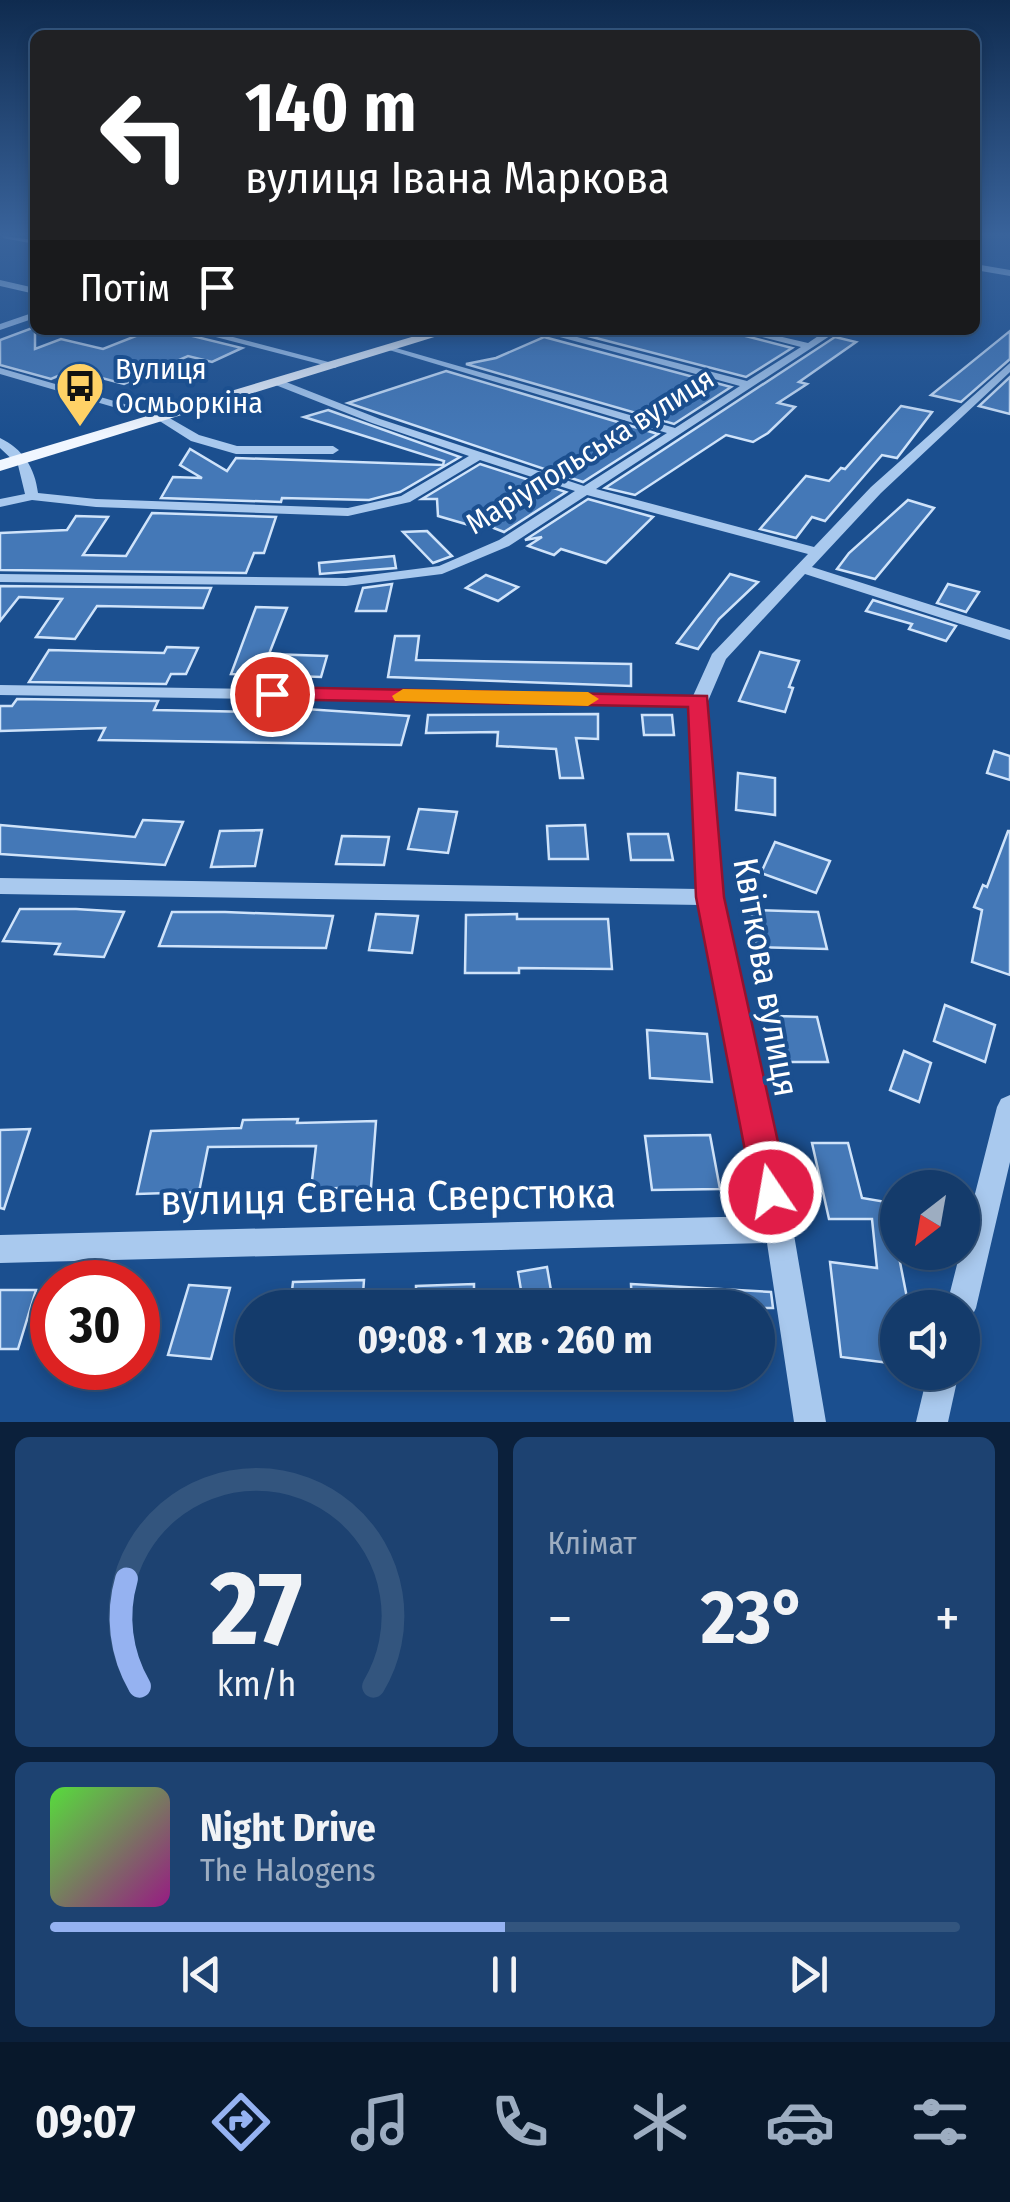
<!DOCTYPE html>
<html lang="uk">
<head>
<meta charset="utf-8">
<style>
	body { margin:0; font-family:"Fira Sans Condensed",sans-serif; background:#1d4271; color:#f1f3f6; height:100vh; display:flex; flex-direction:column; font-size:38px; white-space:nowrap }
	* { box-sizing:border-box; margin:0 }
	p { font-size:32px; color:#9dadc1 }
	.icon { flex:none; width:55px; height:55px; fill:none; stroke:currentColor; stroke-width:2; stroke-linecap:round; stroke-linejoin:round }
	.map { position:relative; height:1422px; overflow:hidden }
	.sheet { display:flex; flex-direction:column; gap:15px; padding:15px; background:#0b203b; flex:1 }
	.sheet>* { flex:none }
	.top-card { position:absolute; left:30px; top:30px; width:950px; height:305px; border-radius:15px; box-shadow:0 5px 15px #0003,0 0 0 2px #33557e; background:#202124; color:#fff; overflow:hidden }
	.needle { width:65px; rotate:211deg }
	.buttons { position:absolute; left:880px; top:1170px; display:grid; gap:20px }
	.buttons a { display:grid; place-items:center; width:100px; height:100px; border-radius:50%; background:#143b6b; box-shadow:0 5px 15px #0003,0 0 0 2px #33557e; font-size:50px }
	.speed { position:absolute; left:30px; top:1260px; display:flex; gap:20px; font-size:50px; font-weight:700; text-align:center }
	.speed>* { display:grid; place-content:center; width:130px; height:130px; border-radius:50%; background:#143b6b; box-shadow:0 5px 15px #0003,0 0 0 2px #33557e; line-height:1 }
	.speed .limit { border:15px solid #d22; background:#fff; color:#111 }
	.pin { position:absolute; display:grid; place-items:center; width:85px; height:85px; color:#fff; margin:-42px; border:5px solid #fff; border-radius:50%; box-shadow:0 2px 10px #0007 }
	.me { position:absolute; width:110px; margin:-55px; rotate:348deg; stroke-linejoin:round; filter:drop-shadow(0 0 8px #0008) }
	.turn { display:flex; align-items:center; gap:35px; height:210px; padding:0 50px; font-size:45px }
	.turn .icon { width:130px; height:130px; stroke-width:2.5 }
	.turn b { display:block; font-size:70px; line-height:85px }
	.then { display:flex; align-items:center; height:95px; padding:0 50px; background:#0003; gap:20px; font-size:38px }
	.big { font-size:75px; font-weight:700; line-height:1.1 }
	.sheet .card { flex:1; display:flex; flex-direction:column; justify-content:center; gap:15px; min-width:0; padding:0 35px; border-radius:15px; background:#1d4271 }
	.sheet .dial { align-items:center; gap:0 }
	.dial svg { height:260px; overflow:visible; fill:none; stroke:#33557e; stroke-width:7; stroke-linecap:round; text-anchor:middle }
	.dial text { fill:#f1f3f6; stroke:none }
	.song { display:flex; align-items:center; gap:30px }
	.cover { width:120px; height:120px; border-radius:15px; background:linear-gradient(135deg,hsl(110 70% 55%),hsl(310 70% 35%)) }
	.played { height:10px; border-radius:5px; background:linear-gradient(90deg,#95b2f1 50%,#33557e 50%) }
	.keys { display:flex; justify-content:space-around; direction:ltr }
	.heat { display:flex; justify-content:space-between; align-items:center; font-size:55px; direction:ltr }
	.sheet .tiles { flex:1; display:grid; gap:15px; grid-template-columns:1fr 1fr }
	.card:last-child { grid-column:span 2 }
	.trip { position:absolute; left:235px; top:1290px; width:540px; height:100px; border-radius:50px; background:#143b6b; box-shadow:0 5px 15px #0003,0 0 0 2px #33557e; font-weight:700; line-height:100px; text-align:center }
	.tabs { display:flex; height:160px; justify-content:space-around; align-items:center; background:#08182b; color:#9dadc1 }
	.tabs .icon { width:70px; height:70px }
	.tabs .active { color:#95b2f1 }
	.tabs b { font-size:45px; color:#f1f3f6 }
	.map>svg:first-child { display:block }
</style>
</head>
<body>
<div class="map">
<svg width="1010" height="1422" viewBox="0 0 1010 1422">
	<rect width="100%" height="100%" fill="#1b4f8f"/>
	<!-- building -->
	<g fill="#4478b7" stroke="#cfe3fa" stroke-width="2.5">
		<polygon points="35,327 35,349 61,339 103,349 151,330 168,330 242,348 212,362 188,356 124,384 72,370 51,379 0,365 0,340"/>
		<polygon points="565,330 722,330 792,348 746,377"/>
		<polygon points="1010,331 1010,359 961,402 931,395"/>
		<polygon points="544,337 731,387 674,424 466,364 496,358"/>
		<polygon points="835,337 856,342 799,382 807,384 778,403 795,407 768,433 753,442 726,435 635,495 605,488"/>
		<polygon points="446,371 658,434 583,482 348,403"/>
		<polygon points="1010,377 1010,414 979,406"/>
		<polygon points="901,406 932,412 897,458 882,455 825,521 812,517 796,538 760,529 806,476 829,481 841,468 845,469"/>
		<polygon points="328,410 460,457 400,492 369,500 282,498 281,502 161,498 173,477 202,478 180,465 190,449 227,471 236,458 443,465 444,461 304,417"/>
		<polygon points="480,464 566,492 504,532 481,523 476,527 438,516 437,499 422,499"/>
		<polygon points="588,499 653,517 606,563 561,549 554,555 528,546 542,537 525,540"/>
		<polygon points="908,500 934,508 875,579 837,569 849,553"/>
		<polygon points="152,513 276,517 264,553 254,553 246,573 0,570 0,533 67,530 76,516 108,517 83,555 126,556"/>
		<polygon points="427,531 452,556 433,563 403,532"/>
		<polygon points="394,556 396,568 320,574 319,563"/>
		<polygon points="730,574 758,582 719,619 698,649 677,643"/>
		<polygon points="486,575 518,587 498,601 466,588"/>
		<polygon points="392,584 386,611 356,611 363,588"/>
		<polygon points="948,584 979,592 966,612 937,603"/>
		<polygon points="0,586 211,588 203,608 97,606 75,639 36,637 62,599 19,597 0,621"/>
		<polygon points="873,600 956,626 946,641 909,629 912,624 866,611"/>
		<polygon points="256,607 287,608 269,654 327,656 321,677 231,674"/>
		<polygon points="395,636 419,636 416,660 631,664 631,686 388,677"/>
		<polygon points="167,647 198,648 186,674 171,674 166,684 29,682 49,650 164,653"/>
		<polygon points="760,652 799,661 789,687 793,688 785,712 739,701"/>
		<polygon points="17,699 158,701 154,710 304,713 306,709 409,716 401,745 99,740 105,728 0,731 0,706 12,706"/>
		<polygon points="598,714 598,739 576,738 583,778 560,778 556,749 497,746 498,732 426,733 428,715"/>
		<polygon points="642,715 672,715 674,735 644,735"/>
		<polygon points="994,751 1010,756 1010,780 987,773"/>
		<polygon points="738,773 775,778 775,815 736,810"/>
		<polygon points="419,809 457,812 448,853 408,849"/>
		<polygon points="143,820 183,822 165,865 0,854 0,825 135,837"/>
		<polygon points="585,825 588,859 549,859 547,826"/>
		<polygon points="262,830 255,866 211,867 220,831"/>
		<polygon points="1008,831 1010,831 1010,975 972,962 982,910 974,907 983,885 987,887"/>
		<polygon points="628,834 668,834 673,860 631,860"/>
		<polygon points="342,836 389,837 384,865 336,864"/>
		<polygon points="775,842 830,861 816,893 761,873"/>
		<polygon points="20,909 76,909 124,912 104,957 55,954 60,944 3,941"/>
		<polygon points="751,910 818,912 827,949 757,947"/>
		<polygon points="172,912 225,912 333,916 326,948 159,946"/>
		<polygon points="376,914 418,916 412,953 369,950"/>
		<polygon points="517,914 517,919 608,919 612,969 519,968 519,973 465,973 466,915"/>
		<polygon points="945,1005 995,1025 985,1062 934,1041"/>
		<polygon points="774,1016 817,1017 828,1062 784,1062"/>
		<polygon points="647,1030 707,1034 712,1082 650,1078"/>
		<polygon points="904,1051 931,1063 919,1102 890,1090"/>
		<polygon points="298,1119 297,1123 376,1121 371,1187 311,1189 316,1146 208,1147 199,1192 137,1194 151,1131 241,1128 243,1120"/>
		<polygon points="30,1129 4,1209 0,1208 0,1130"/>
		<polygon points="710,1135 720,1189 652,1190 645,1136"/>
		<polygon points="812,1143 848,1143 862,1198 898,1204 898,1252 909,1308 898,1308 898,1364 841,1357 830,1262 877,1268 872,1219 829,1219"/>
		<polygon points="547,1267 554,1308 524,1308 518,1272"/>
		<polygon points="364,1280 362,1308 290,1308 293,1282"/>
		<polygon points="474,1284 474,1308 416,1308 416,1286"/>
		<polygon points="631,1284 771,1292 773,1308 632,1308"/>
		<polygon points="189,1285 230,1288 211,1359 168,1355"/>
		<polygon points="0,1290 36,1290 18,1349 0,1349"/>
	</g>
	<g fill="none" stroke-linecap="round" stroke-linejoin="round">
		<!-- minor -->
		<g fill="#a9c9ee" fill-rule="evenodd">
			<polygon points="2,236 35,240 35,244 3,238"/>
			<polygon points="975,264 1010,270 1010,276 975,270"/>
			<polygon points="0,280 35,288 35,294 0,286"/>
			<polygon points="35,312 35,318 0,330 0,324"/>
			<polygon points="189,330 206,330 340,365 335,368"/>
			<path d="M534 330H550L747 381 801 347 734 330H752L808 343 827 330H839L596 489 814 547 871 487 1010 363V372L881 493 812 567 1010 630V640L805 574 726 659 708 701 721 897 793 1229 826 1422H794L767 1243 0 1263V1235L762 1216 701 905 0 894V878L699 889 691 706 0 695V685L693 696 712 654 808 554 587 495 509 546 442 574 346 586 0 582V574L346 578 439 566 499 540 575 491 480 460 410 502 348 516 96 507 32 500 0 507V499L25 494 18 465 0 448V438C23 449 35 468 38 493L96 499 348 508 401 496 469 456 372 423 273 384V380H281L380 419 584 486 667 433 389 350V346L675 428 740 386Z"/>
			<polygon points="0,368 166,416 199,435 237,446 333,446 339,450 333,454 236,454 191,441 158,420 0,374"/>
			<polygon points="1010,1095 1010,1162 976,1308 971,1318 962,1322 962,1308 946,1308 997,1107 1001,1099"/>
			<polygon points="928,1372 959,1372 948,1422 916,1422"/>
		</g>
		<!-- major -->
		<polygon fill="#f0f6ff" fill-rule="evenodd" points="435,330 457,330 0,471 0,460"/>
	</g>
	<!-- sky -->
	<linearGradient id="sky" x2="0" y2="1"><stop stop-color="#0f2b4f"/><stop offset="0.54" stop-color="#39639b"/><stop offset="1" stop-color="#39639b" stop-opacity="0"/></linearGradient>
	<rect width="1010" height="435" fill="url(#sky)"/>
	<!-- route -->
	<polygon fill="#e11d48" stroke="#92132f" stroke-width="2.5" points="272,687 707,696 724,897 789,1192 784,1204 771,1209 758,1204 753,1192 696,897 688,707 264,699 261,694 264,689"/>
	<!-- slow -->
	<polygon fill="#f59e0b" points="403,689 588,692 599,699 588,706 395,701 392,696"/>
	<!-- icons -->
	<defs>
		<g id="bus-pin" transform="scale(2.5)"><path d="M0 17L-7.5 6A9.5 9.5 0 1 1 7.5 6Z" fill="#ffd166" stroke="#1b4f8f"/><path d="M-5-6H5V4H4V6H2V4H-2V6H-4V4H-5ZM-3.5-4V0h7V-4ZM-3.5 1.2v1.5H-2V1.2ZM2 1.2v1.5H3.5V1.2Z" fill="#111"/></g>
	</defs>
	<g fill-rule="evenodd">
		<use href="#bus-pin" x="80" y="386"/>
	</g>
	<g text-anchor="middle" stroke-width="8" stroke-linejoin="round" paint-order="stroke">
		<!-- far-poi labels -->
		<g font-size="30" fill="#fff" stroke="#1b4f8f" text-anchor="start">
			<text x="115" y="379">Вулиця<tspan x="115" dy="34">Осмьоркіна</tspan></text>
		</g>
		<!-- far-street labels -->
		<g font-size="30" fill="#fff" stroke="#1b4f8f">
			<text transform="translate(590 451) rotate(-32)" y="10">Маріупольська вулиця</text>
		</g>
		<!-- street labels -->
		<g font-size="35" fill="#fff" stroke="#1b4f8f">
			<text transform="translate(766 977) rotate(80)" y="12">Квіткова вулиця</text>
		</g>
		<!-- near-street labels -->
		<g font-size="42" fill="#fff" stroke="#1b4f8f">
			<text transform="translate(388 1196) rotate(-1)" y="15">вулиця Євгена Сверстюка</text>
		</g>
	</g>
</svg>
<div class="buttons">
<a><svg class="needle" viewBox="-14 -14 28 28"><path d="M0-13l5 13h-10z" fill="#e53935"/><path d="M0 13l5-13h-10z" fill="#9dadc1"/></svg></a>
<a><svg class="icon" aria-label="sound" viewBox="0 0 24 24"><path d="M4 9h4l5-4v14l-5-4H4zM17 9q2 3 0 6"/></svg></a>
</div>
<div class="speed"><div class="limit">30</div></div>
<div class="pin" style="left:272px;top:694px;background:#d93025"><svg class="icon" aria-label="arrive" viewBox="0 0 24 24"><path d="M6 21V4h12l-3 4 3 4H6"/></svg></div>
<svg class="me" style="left:771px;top:1192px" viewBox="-20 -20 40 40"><circle r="17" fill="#e11d48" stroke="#fff" stroke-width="3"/><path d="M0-11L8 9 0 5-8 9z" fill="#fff"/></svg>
<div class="trip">09:08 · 1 хв · 260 m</div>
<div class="top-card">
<div class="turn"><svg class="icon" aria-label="left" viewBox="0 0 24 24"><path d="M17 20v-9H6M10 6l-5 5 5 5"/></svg><div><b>140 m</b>вулиця Івана Маркова</div></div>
<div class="then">Потім<svg class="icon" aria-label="arrive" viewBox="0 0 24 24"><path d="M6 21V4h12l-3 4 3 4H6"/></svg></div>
</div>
</div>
<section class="sheet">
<div class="tiles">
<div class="card dial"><svg viewBox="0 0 100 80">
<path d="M14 69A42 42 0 1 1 86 69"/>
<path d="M14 69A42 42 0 0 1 10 36" stroke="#95b2f1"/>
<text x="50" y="56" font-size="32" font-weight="700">27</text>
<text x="50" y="72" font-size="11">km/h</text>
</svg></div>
<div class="card"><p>Клімат</p>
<div class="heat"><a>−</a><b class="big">23°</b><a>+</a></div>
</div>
<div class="card">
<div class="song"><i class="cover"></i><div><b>Night Drive</b><p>The Halogens</p></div></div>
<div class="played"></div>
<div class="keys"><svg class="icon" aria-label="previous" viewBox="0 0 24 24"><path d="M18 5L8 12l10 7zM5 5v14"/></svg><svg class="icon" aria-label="pause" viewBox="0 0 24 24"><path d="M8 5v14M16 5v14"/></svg><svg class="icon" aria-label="next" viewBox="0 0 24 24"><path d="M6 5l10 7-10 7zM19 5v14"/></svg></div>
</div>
</div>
</section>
<nav class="tabs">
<b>09:07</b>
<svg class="icon active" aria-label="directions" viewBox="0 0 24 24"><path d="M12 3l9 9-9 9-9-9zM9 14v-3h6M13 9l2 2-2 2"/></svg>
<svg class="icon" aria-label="music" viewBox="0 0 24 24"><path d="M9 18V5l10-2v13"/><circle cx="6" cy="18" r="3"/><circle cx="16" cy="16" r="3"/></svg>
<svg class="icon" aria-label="phone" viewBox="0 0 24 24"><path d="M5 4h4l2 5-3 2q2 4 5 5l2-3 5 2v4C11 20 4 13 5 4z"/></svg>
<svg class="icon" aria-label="climate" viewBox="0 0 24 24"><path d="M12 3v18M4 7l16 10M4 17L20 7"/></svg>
<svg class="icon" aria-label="car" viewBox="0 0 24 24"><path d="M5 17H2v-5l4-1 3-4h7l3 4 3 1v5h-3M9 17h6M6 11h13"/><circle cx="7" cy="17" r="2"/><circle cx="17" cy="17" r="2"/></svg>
<svg class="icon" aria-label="filters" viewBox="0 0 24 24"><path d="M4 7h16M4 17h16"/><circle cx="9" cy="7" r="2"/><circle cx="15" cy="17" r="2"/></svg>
</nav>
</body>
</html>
